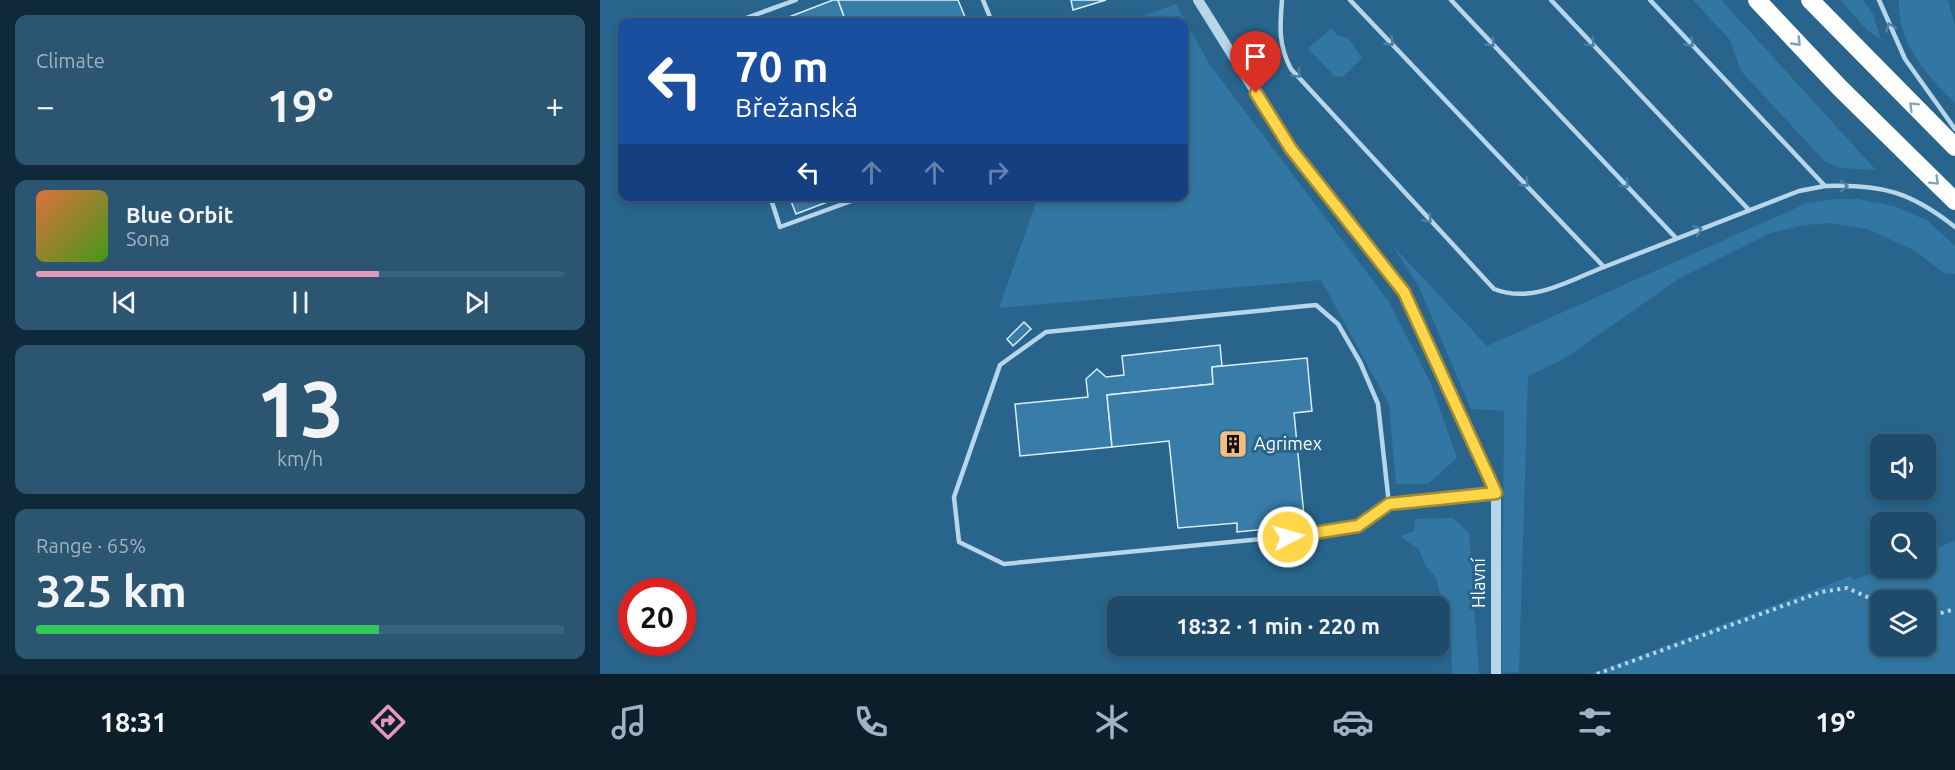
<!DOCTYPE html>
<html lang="en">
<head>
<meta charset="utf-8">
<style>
	body { margin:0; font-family:Ubuntu,sans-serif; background:#2b5571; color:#f1f3f6; height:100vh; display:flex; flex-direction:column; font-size:22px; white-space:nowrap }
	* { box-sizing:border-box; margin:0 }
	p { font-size:20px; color:#a1b3c0 }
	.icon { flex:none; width:33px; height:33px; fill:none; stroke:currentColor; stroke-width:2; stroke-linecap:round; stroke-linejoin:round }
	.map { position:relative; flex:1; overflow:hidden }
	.side { display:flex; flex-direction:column; gap:15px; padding:15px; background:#10293a; width:600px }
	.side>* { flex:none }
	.top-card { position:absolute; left:18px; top:18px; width:570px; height:183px; border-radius:12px; box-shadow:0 3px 9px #0003,0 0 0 2px #3c637d; background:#1a4fa0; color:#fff; overflow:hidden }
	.fabs { position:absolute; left:1270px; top:434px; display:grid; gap:12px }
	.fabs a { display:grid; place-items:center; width:66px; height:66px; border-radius:12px; background:#1e4b69; box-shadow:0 3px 9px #0003,0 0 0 2px #3c637d; font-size:30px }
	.speed { position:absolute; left:18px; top:578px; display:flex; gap:12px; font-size:30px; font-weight:700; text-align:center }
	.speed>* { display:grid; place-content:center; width:78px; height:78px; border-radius:50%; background:#1e4b69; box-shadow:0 3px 9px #0003,0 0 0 2px #3c637d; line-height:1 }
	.speed .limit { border:9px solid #d22; background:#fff; color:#111 }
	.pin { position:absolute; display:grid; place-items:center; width:51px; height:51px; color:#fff; margin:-62px -26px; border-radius:50% 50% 50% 0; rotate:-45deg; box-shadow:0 0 6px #0007 }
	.pin .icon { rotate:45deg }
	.me { position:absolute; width:66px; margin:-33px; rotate:84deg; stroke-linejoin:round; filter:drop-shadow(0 0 4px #0008) }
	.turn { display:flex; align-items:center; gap:21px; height:126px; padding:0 18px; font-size:27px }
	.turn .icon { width:78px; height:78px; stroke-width:2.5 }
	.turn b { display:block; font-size:42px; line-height:51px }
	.lanes { display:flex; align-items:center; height:57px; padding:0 18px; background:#0003; justify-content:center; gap:30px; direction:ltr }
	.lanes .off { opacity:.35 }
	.big { font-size:45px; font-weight:600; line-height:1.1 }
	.side .card { flex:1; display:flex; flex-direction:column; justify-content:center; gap:9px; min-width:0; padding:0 21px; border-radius:12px; background:#2b5571 }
	.side .dial { align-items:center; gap:0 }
	.dial b { font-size:78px; line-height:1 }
	.song { display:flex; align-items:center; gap:18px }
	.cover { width:72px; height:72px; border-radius:9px; background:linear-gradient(135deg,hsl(20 70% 55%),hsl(100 70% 35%)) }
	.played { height:6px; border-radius:3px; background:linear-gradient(90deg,#e797bd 65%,#3c637d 65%) }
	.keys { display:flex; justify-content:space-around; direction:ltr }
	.heat { display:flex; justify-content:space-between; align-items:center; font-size:33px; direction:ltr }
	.charge { height:9px; border-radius:4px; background:linear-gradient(90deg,#34c759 65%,#3c637d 0) }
	.trip { position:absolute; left:507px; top:596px; width:342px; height:60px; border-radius:12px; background:#1e4b69; box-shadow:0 3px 9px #0003,0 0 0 2px #3c637d; font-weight:600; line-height:60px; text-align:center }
	.menu { display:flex; height:96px; justify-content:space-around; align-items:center; background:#0c1e2a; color:#a1b3c0 }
	.menu .icon { width:42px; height:42px }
	.menu .active { color:#e797bd }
	.menu b { font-size:27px; color:#f1f3f6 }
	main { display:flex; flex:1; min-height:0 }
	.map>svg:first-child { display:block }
</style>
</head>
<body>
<main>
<section class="side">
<div class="card"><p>Climate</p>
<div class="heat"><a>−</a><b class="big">19°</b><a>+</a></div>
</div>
<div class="card">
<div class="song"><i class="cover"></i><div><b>Blue Orbit</b><p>Sona</p></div></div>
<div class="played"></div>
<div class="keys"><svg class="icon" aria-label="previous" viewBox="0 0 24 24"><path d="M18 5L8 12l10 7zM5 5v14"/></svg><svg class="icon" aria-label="pause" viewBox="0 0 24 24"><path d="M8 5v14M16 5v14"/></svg><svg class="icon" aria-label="next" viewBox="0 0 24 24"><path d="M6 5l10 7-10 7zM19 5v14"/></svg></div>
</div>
<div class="card dial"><b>13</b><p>km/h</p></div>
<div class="card"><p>Range · 65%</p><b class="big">325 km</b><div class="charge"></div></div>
</section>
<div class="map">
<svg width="1355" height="674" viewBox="0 0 1355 674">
	<rect width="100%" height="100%" fill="#28648c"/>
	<!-- green -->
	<g fill="#3277a3" fill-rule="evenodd">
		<polygon points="1093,0 1121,0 1276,170 1240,168 1225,162 1141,71 1130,40"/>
		<polygon points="1240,0 1263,0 1273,14 1281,40 1267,30"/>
		<path d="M1299 0H1348L1355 26V103C1327 76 1296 41 1299 0Z"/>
		<polygon points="576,4 610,65 789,302 831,384 857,458 828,484 796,484 789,404 721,280 399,308 438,197 584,196 584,22 526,22"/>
		<polygon points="732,28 737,35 749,39 762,58 743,77 734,76 708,48"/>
		<polygon points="1233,199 1258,199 1297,207 1328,221 1355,246 1355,274 1344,273 1314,250 1267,229 1230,223 1204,225 1171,233 1080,278 964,359 928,376 919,672 902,673 904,411 871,409 819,287 792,245 887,346 1207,203"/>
		<polygon points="853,518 869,533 879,674 852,674 851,643 836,577 825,565 819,550 800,536 814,531 815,519"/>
		<path d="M1355 541V674H990L1251 576 1253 580 1288 567H1326V552ZM1281 600H1326V645H1281Z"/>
	</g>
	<!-- building -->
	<g fill="#387ca8" stroke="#dbedf8" stroke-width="1.5">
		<polygon points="233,0 238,0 246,22 176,22"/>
		<polygon points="238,0 358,0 367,22 246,22"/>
		<polygon points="471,0 506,0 473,10"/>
		<polygon points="189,196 243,196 196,214"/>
		<polygon points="424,322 431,329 413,346 407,339"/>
		<polygon points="620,345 622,366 612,367 613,384 507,395 512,447 420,456 415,404 488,397 486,379 497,369 506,377 524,375 522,356"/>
		<polygon points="707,358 712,411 694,413 704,516 675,519 676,528 637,532 637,523 578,528 569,441 512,447 507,395 613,384 612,367"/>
	</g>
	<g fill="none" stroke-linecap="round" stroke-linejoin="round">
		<!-- path -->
		<g stroke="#b7d6ea" stroke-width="4" stroke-dasharray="3 4.5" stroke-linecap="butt">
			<polyline points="1326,612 1338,614 1355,609"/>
			<polyline points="997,674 1221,592 1247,588 1281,603"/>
		</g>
		<!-- service -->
		<g stroke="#b7d6ea" stroke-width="4.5">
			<polyline points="383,0 392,22"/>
			<path d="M682 0C680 26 678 45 691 69L894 289C932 304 968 281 1004 267"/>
			<polyline points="750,0 1004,267 1199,191 1225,186"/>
			<polyline points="851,0 1076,238"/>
			<polyline points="951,0 1149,210"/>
			<path d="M1050 0 1225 186C1282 184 1311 192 1355 227"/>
			<polyline points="1279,0 1305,59 1355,129"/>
			<polyline points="135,22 196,0"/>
			<polyline points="170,196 180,227 265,196"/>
			<polyline points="789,504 758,526 712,534 404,564 359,542 354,497 400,365 446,332 716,305 738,324 760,362 778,404 789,504 896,493"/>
		</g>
		<!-- tertiary -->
		<polyline stroke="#b7d6ea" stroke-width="10" points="598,0 691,149 804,292 896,493 896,674"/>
		<!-- motorway -->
		<g stroke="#fff" stroke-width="18">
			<polyline points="1157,0 1239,87 1355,201"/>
			<polyline points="1210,0 1355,147"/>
		</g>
	</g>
	<!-- one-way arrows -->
	<defs><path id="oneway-chevron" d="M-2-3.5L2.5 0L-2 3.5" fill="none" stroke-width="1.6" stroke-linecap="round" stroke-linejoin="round" transform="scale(1.5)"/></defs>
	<g stroke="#4c80a4">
		<use href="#oneway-chevron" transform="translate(1290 27) rotate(-113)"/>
		<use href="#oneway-chevron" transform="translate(790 42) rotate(46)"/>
		<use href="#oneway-chevron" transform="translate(891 43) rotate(47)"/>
		<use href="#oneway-chevron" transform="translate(991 43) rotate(47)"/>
		<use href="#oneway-chevron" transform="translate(1090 43) rotate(47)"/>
		<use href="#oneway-chevron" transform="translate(697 74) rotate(49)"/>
		<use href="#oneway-chevron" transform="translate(925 183) rotate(46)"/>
		<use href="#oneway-chevron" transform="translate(1025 184) rotate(47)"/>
		<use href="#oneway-chevron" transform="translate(1244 186) rotate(1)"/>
		<use href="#oneway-chevron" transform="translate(828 219) rotate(48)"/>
		<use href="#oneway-chevron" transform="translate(1098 230) rotate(-21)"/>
	</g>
	<g stroke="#7ea2ba">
		<use href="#oneway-chevron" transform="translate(1197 42) rotate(46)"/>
		<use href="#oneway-chevron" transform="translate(1313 106) rotate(-135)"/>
		<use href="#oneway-chevron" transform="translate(1335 181) rotate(45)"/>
	</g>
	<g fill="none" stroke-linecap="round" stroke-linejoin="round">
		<!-- route casing -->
		<g stroke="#a68a30" stroke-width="15">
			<polyline id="route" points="656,93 691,149 804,292 896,493 789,504 758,526 688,537"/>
		</g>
		<!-- route -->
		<use href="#route" stroke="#ffd54a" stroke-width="10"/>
	</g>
	<!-- icons -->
	<defs>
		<g id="building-square" transform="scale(1.5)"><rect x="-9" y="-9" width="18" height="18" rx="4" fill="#f2bd7d" stroke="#28648c"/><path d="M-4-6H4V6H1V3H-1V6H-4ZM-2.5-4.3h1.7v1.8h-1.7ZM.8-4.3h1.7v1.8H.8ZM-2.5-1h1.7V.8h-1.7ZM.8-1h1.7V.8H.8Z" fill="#111"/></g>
	</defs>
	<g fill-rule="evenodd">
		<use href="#building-square" x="633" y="444"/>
	</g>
	<g text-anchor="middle" stroke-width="6" stroke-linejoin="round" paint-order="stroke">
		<!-- poi labels -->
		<g font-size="18" fill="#fff" stroke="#28648c" text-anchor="start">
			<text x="654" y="450">Agrimex</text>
		</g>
		<!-- street labels -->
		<g font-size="18" fill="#fff" stroke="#28648c">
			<text transform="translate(879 583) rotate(-90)" y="6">Hlavní</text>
		</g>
	</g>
</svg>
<div class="fabs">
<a><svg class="icon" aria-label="sound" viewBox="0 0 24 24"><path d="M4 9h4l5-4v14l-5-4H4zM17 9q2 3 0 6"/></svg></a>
<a><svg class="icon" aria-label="search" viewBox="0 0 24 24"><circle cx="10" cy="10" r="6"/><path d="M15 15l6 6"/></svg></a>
<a><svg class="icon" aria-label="layers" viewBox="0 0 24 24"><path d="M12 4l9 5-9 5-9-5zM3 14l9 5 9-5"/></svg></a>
</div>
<div class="speed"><div class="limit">20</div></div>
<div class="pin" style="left:656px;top:93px;background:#d93025"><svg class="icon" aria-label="arrive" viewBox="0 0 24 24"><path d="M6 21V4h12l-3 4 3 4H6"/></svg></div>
<svg class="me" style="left:688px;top:537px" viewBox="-20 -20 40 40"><circle r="17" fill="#ffd54a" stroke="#fff" stroke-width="3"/><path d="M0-11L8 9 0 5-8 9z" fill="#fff"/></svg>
<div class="trip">18:32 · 1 min · 220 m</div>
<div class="top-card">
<div class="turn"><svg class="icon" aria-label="left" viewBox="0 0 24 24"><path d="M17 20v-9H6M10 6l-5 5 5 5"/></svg><div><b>70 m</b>Břežanská</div></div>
<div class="lanes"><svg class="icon" aria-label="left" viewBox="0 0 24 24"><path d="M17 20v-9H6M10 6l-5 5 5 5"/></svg><svg class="icon off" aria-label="ahead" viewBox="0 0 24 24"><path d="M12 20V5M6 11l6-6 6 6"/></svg><svg class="icon off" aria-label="ahead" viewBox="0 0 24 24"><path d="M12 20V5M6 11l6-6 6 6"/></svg><svg class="icon off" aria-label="right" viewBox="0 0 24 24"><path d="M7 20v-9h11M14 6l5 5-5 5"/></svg></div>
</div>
</div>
</main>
<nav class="menu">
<b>18:31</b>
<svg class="icon active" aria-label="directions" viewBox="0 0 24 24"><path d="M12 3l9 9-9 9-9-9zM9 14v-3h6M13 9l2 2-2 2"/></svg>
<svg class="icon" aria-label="music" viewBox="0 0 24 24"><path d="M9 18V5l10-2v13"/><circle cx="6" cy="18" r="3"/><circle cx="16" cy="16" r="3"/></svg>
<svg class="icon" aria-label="phone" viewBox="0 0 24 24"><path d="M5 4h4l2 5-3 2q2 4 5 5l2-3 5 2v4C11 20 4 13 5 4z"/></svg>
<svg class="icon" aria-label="climate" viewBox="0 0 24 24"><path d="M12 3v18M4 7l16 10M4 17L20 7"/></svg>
<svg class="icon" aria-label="car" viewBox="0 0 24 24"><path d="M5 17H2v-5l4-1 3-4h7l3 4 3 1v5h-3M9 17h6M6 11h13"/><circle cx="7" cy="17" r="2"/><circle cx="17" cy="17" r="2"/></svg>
<svg class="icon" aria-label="filters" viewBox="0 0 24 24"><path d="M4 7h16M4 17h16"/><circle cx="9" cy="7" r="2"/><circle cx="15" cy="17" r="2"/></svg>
<b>19°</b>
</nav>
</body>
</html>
